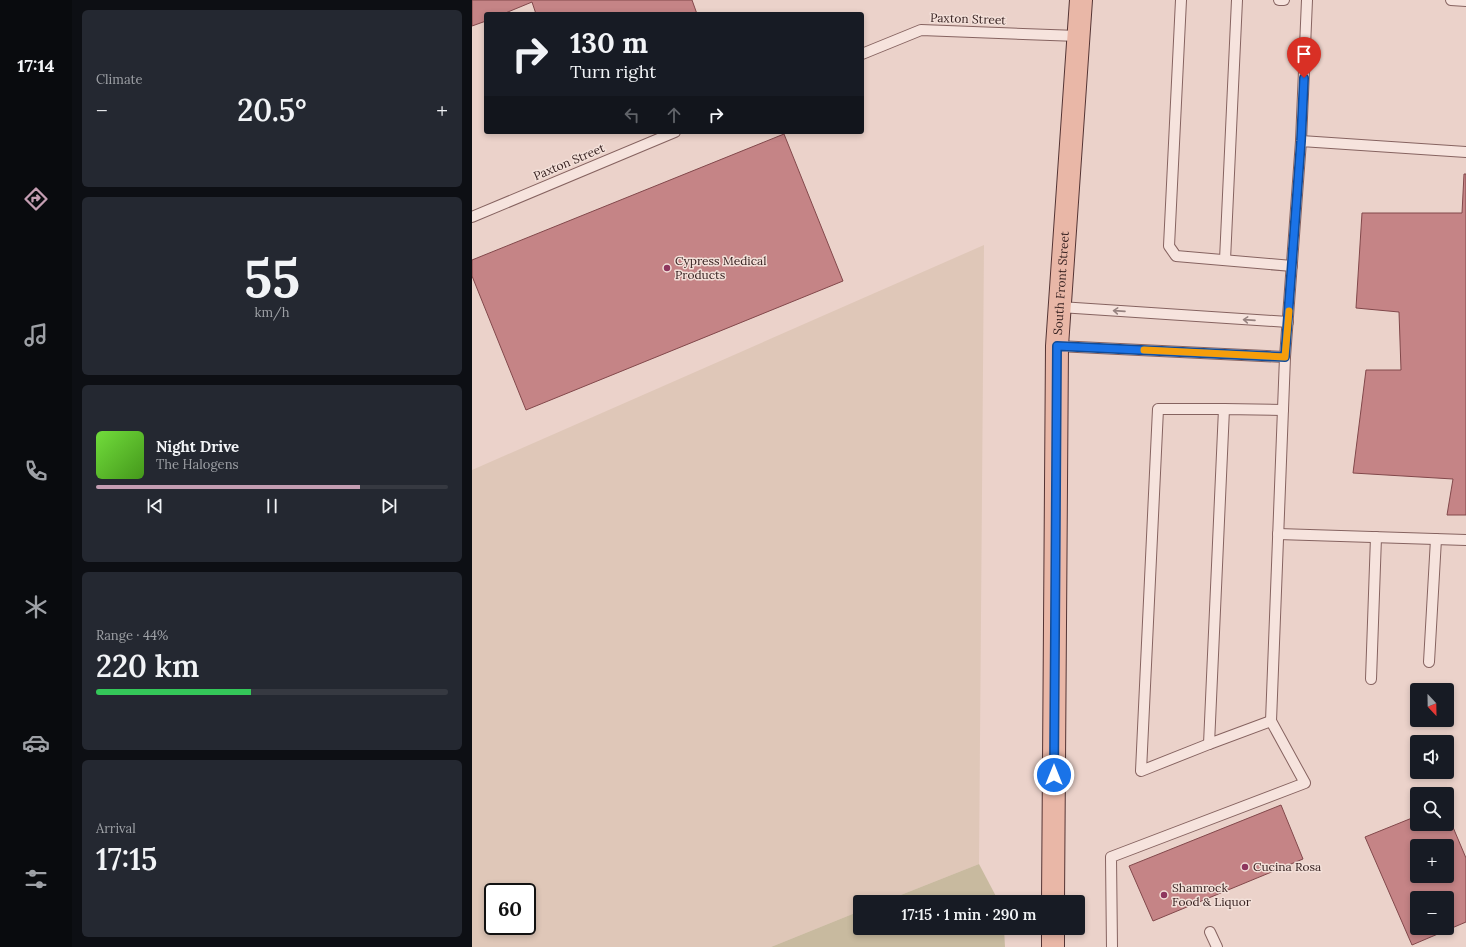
<!DOCTYPE html>
<html lang="en">
<head>
<meta charset="utf-8">
<style>
	body { margin:0; font-family:Lora,serif; background:#242831; color:#f1f3f6; height:100vh; display:flex; flex-direction:column; font-size:15px; white-space:nowrap }
	* { box-sizing:border-box; margin:0 }
	p { font-size:13px; color:#9ea1a6 }
	.icon { flex:none; width:22px; height:22px; fill:none; stroke:currentColor; stroke-width:2; stroke-linecap:round; stroke-linejoin:round }
	.map { position:relative; flex:1; overflow:hidden }
	.drawer { display:flex; flex-direction:column; gap:10px; padding:10px; background:#0d0f14; width:400px }
	.drawer>* { flex:none }
	.hud { position:absolute; left:12px; top:12px; width:380px; height:122px; border-radius:4px; box-shadow:0 2px 6px #0003; background:#171b24; color:#f1f3f6; overflow:hidden }
	.needle { width:26px; rotate:158deg }
	.buttons { position:absolute; left:938px; top:683px; display:grid; gap:8px }
	.buttons a { display:grid; place-items:center; width:44px; height:44px; border-radius:4px; background:#171b24; box-shadow:0 2px 6px #0003; font-size:20px }
	.speed { position:absolute; left:12px; top:883px; display:flex; gap:8px; font-size:20px; font-weight:700; text-align:center }
	.speed>* { display:grid; place-content:center; width:52px; height:52px; border-radius:50%; background:#171b24; box-shadow:0 2px 6px #0003; line-height:1 }
	.speed .limit { border:2px solid #111; border-radius:6px; background:#fff; color:#111 }
	.pin { position:absolute; display:grid; place-items:center; width:34px; height:34px; color:#fff; margin:-41px -17px; border-radius:50% 50% 50% 0; rotate:-45deg; box-shadow:0 0 4px #0007 }
	.pin .icon { rotate:45deg }
	.me { position:absolute; width:44px; margin:-22px; rotate:0deg; stroke-linejoin:round; filter:drop-shadow(0 0 3px #0008) }
	.turn { display:flex; align-items:center; gap:14px; height:84px; padding:0 20px; font-size:18px }
	.turn .icon { width:52px; height:52px; stroke-width:2.5 }
	.turn b { display:block; font-size:28px; line-height:34px }
	.lanes { display:flex; align-items:center; height:38px; padding:0 20px; background:#0003; justify-content:center; gap:20px; direction:ltr }
	.lanes .off { opacity:.35 }
	.big { font-size:30px; font-weight:600; line-height:1.1 }
	.drawer .card { flex:1; display:flex; flex-direction:column; justify-content:center; gap:6px; min-width:0; padding:0 14px; border-radius:6px; background:#242831 }
	.drawer .dial { align-items:center; gap:0 }
	.dial b { font-size:52px; line-height:1 }
	.song { display:flex; align-items:center; gap:12px }
	.cover { width:48px; height:48px; border-radius:6px; background:linear-gradient(135deg,hsl(100 70% 55%),hsl(100 70% 35%)) }
	.played { height:4px; border-radius:2px; background:linear-gradient(90deg,#c49eb2 75%,#363941 75%) }
	.keys { display:flex; justify-content:space-around; direction:ltr }
	.heat { display:flex; justify-content:space-between; align-items:center; font-size:22px; direction:ltr }
	.charge { height:6px; border-radius:3px; background:linear-gradient(90deg,#34c759 44%,#363941 0) }
	.trip { position:absolute; left:381px; top:895px; width:232px; height:40px; border-radius:4px; background:#171b24; box-shadow:0 2px 6px #0003; font-weight:600; line-height:40px; text-align:center }
	main { display:flex; flex:1; min-height:0 }
	.tab-bar { display:flex; flex-direction:column; width:72px; justify-content:space-around; align-items:center; background:#090b0e; color:#9ea1a6 }
	.tab-bar .icon { width:28px; height:28px }
	.tab-bar .on { color:#c49eb2 }
	.tab-bar b { font-size:18px; color:#f1f3f6 }
	.map>svg:first-child { display:block }
</style>
</head>
<body>
<main>
<nav class="tab-bar">
<b>17:14</b>
<svg class="icon on" aria-label="directions" viewBox="0 0 24 24"><path d="M12 3l9 9-9 9-9-9zM9 14v-3h6M13 9l2 2-2 2"/></svg>
<svg class="icon" aria-label="music" viewBox="0 0 24 24"><path d="M9 18V5l10-2v13"/><circle cx="6" cy="18" r="3"/><circle cx="16" cy="16" r="3"/></svg>
<svg class="icon" aria-label="phone" viewBox="0 0 24 24"><path d="M5 4h4l2 5-3 2q2 4 5 5l2-3 5 2v4C11 20 4 13 5 4z"/></svg>
<svg class="icon" aria-label="climate" viewBox="0 0 24 24"><path d="M12 3v18M4 7l16 10M4 17L20 7"/></svg>
<svg class="icon" aria-label="car" viewBox="0 0 24 24"><path d="M5 17H2v-5l4-1 3-4h7l3 4 3 1v5h-3M9 17h6M6 11h13"/><circle cx="7" cy="17" r="2"/><circle cx="17" cy="17" r="2"/></svg>
<svg class="icon" aria-label="filters" viewBox="0 0 24 24"><path d="M4 7h16M4 17h16"/><circle cx="9" cy="7" r="2"/><circle cx="15" cy="17" r="2"/></svg>
</nav>
<section class="drawer">
<div class="card"><p>Climate</p>
<div class="heat"><a>−</a><b class="big">20.5°</b><a>+</a></div>
</div>
<div class="card dial"><b>55</b><p>km/h</p></div>
<div class="card">
<div class="song"><i class="cover"></i><div><b>Night Drive</b><p>The Halogens</p></div></div>
<div class="played"></div>
<div class="keys"><svg class="icon" aria-label="previous" viewBox="0 0 24 24"><path d="M18 5L8 12l10 7zM5 5v14"/></svg><svg class="icon" aria-label="pause" viewBox="0 0 24 24"><path d="M8 5v14M16 5v14"/></svg><svg class="icon" aria-label="next" viewBox="0 0 24 24"><path d="M6 5l10 7-10 7zM19 5v14"/></svg></div>
</div>
<div class="card"><p>Range · 44%</p><b class="big">220 km</b><div class="charge"></div></div>
<div class="card"><p>Arrival</p><b class="big">17:15</b></div>
</section>
<div class="map">
<svg width="994" height="947" viewBox="0 0 994 947">
	<rect width="100%" height="100%" fill="#ebd2ca"/>
	<!-- farmland -->
	<path fill="#dfc7b8" fill-rule="evenodd" d="M512 245 507 864 411 902H388V911L299 947H0V470ZM21 892H55V926H21Z"/>
	<!-- green -->
	<g fill="#c8ba9f">
		<polygon points="507,864 527,902 411,902"/>
		<polygon points="388,911 388,928 532,928 533,947 299,947"/>
	</g>
	<!-- building -->
	<g fill="#c58486" stroke="#82484b" fill-rule="evenodd">
		<polygon points="0,0 220,0 225,14 64,14 60,2 31,14 14,14 14,21 0,26"/>
		<polygon points="312,134 371,281 54,410 0,276 0,260"/>
		<polygon points="992,174 994,174 994,515 975,515 981,479 881,473 894,370 929,370 927,312 884,308 890,213 990,213"/>
		<polygon points="809,805 831,859 681,921 657,866"/>
		<path d="M975 813 994 858V922L940 945 893 837 945 816V824H975ZM945 846H975V876H945ZM945 898H975V928H945Z"/>
	</g>
	<g fill="none" stroke-linecap="round" stroke-linejoin="round">
		<!-- service casing -->
		<g stroke="#866360" stroke-width="12">
			<g id="service">
				<polyline points="709,0 697,246 704,256 820,266"/>
				<polyline points="807,0 812,0"/>
				<polyline points="979,0 994,1"/>
				<polyline points="390,54 449,30 606,36"/>
				<polyline points="829,141 835,0"/>
				<polyline points="0,217 203,132"/>
				<polyline points="753,260 765,0"/>
				<polyline points="588,307 816,322"/>
				<polyline points="585,346 813,357"/>
				<polyline points="806,534 994,540"/>
				<polyline points="957,662 964,539"/>
				<polyline points="899,679 904,537"/>
				<polyline points="799,721 737,744 752,409 811,410"/>
				<polyline points="737,744 669,771 686,409 752,409"/>
				<polyline points="738,932 745,947"/>
				<polyline points="640,947 639,857 833,783 799,721 813,357 829,141 994,152"/>
			</g>
		</g>
		<!-- primary casing -->
		<g stroke="#543434" stroke-width="24">
			<g id="primary">
				<path id="s1" d="M581 902 585 346 609 0"/>
				<polyline points="581,947 581,928"/>
			</g>
		</g>
		<!-- service -->
		<use href="#service" stroke="#f6e3dd" stroke-width="10"/>
		<!-- primary -->
		<use href="#primary" stroke="#e9b7a7" stroke-width="22"/>
	</g>
	<!-- one-way arrows -->
	<defs><path id="oneway-shaft" d="M-6 0H5M1.5-3L5.5 0L1.5 3" fill="none" stroke-width="1.6" stroke-linecap="round" stroke-linejoin="round"/></defs>
	<g stroke="#978380">
		<use href="#oneway-shaft" transform="translate(647 311) rotate(-176)"/>
		<use href="#oneway-shaft" transform="translate(777 320) rotate(-176)"/>
	</g>
	<g fill="none" stroke-linecap="round" stroke-linejoin="round">
		<!-- route casing -->
		<g stroke="#114b97" stroke-width="10">
			<polyline id="route" points="582,775 585,346 813,357 829,141 832,78"/>
		</g>
		<!-- route -->
		<use href="#route" stroke="#1a73e8" stroke-width="7"/>
		<!-- slow -->
		<polyline stroke="#f59e0b" stroke-width="7" points="672,350 813,357 817,311"/>
	</g>
	<!-- markers -->
	<g fill="#8e365e" stroke="#f3e0d9" stroke-width="1.5">
		<circle cx="195" cy="268" r="4"/>
		<circle cx="773" cy="867" r="4"/>
		<circle cx="692" cy="895" r="4"/>
	</g>
	<g text-anchor="middle" stroke-width="3" stroke-linejoin="round" paint-order="stroke">
		<!-- street labels -->
		<g font-size="12" fill="#382322" stroke="#f3e0d9">
			<text transform="translate(496 19) rotate(2)" y="4">Paxton Street</text>
			<text transform="translate(97 162) rotate(-23)" y="4">Paxton Street</text>
			<text dy="4" stroke="none"><textPath href="#s1" startOffset="619">South Front Street</textPath></text>
		</g>
		<!-- poi labels -->
		<g font-size="12" fill="#382322" stroke="#f3e0d9" text-anchor="start">
			<text x="203" y="265">Cypress Medical<tspan x="203" dy="14">Products</tspan></text>
			<text x="781" y="871">Cucina Rosa</text>
			<text x="700" y="892">Shamrock<tspan x="700" dy="14">Food &amp; Liquor</tspan></text>
		</g>
	</g>
</svg>
<div class="buttons">
<a><svg class="needle" viewBox="-14 -14 28 28"><path d="M0-13l5 13h-10z" fill="#e53935"/><path d="M0 13l5-13h-10z" fill="#9ea1a6"/></svg></a>
<a><svg class="icon" aria-label="sound" viewBox="0 0 24 24"><path d="M4 9h4l5-4v14l-5-4H4zM17 9q2 3 0 6"/></svg></a>
<a><svg class="icon" aria-label="search" viewBox="0 0 24 24"><circle cx="10" cy="10" r="6"/><path d="M15 15l6 6"/></svg></a>
<a>+</a>
<a>−</a>
</div>
<div class="speed"><div class="limit">60</div></div>
<div class="pin" style="left:832px;top:78px;background:#d93025"><svg class="icon" aria-label="arrive" viewBox="0 0 24 24"><path d="M6 21V4h12l-3 4 3 4H6"/></svg></div>
<svg class="me" style="left:582px;top:775px" viewBox="-20 -20 40 40"><circle r="17" fill="#1a73e8" stroke="#fff" stroke-width="3"/><path d="M0-11L8 9 0 5-8 9z" fill="#fff"/></svg>
<div class="trip">17:15 · 1 min · 290 m</div>
<div class="hud">
<div class="turn"><svg class="icon" aria-label="right" viewBox="0 0 24 24"><path d="M7 20v-9h11M14 6l5 5-5 5"/></svg><div><b>130 m</b>Turn right</div></div>
<div class="lanes"><svg class="icon off" aria-label="left" viewBox="0 0 24 24"><path d="M17 20v-9H6M10 6l-5 5 5 5"/></svg><svg class="icon off" aria-label="ahead" viewBox="0 0 24 24"><path d="M12 20V5M6 11l6-6 6 6"/></svg><svg class="icon" aria-label="right" viewBox="0 0 24 24"><path d="M7 20v-9h11M14 6l5 5-5 5"/></svg></div>
</div>
</div>
</main>
</body>
</html>
